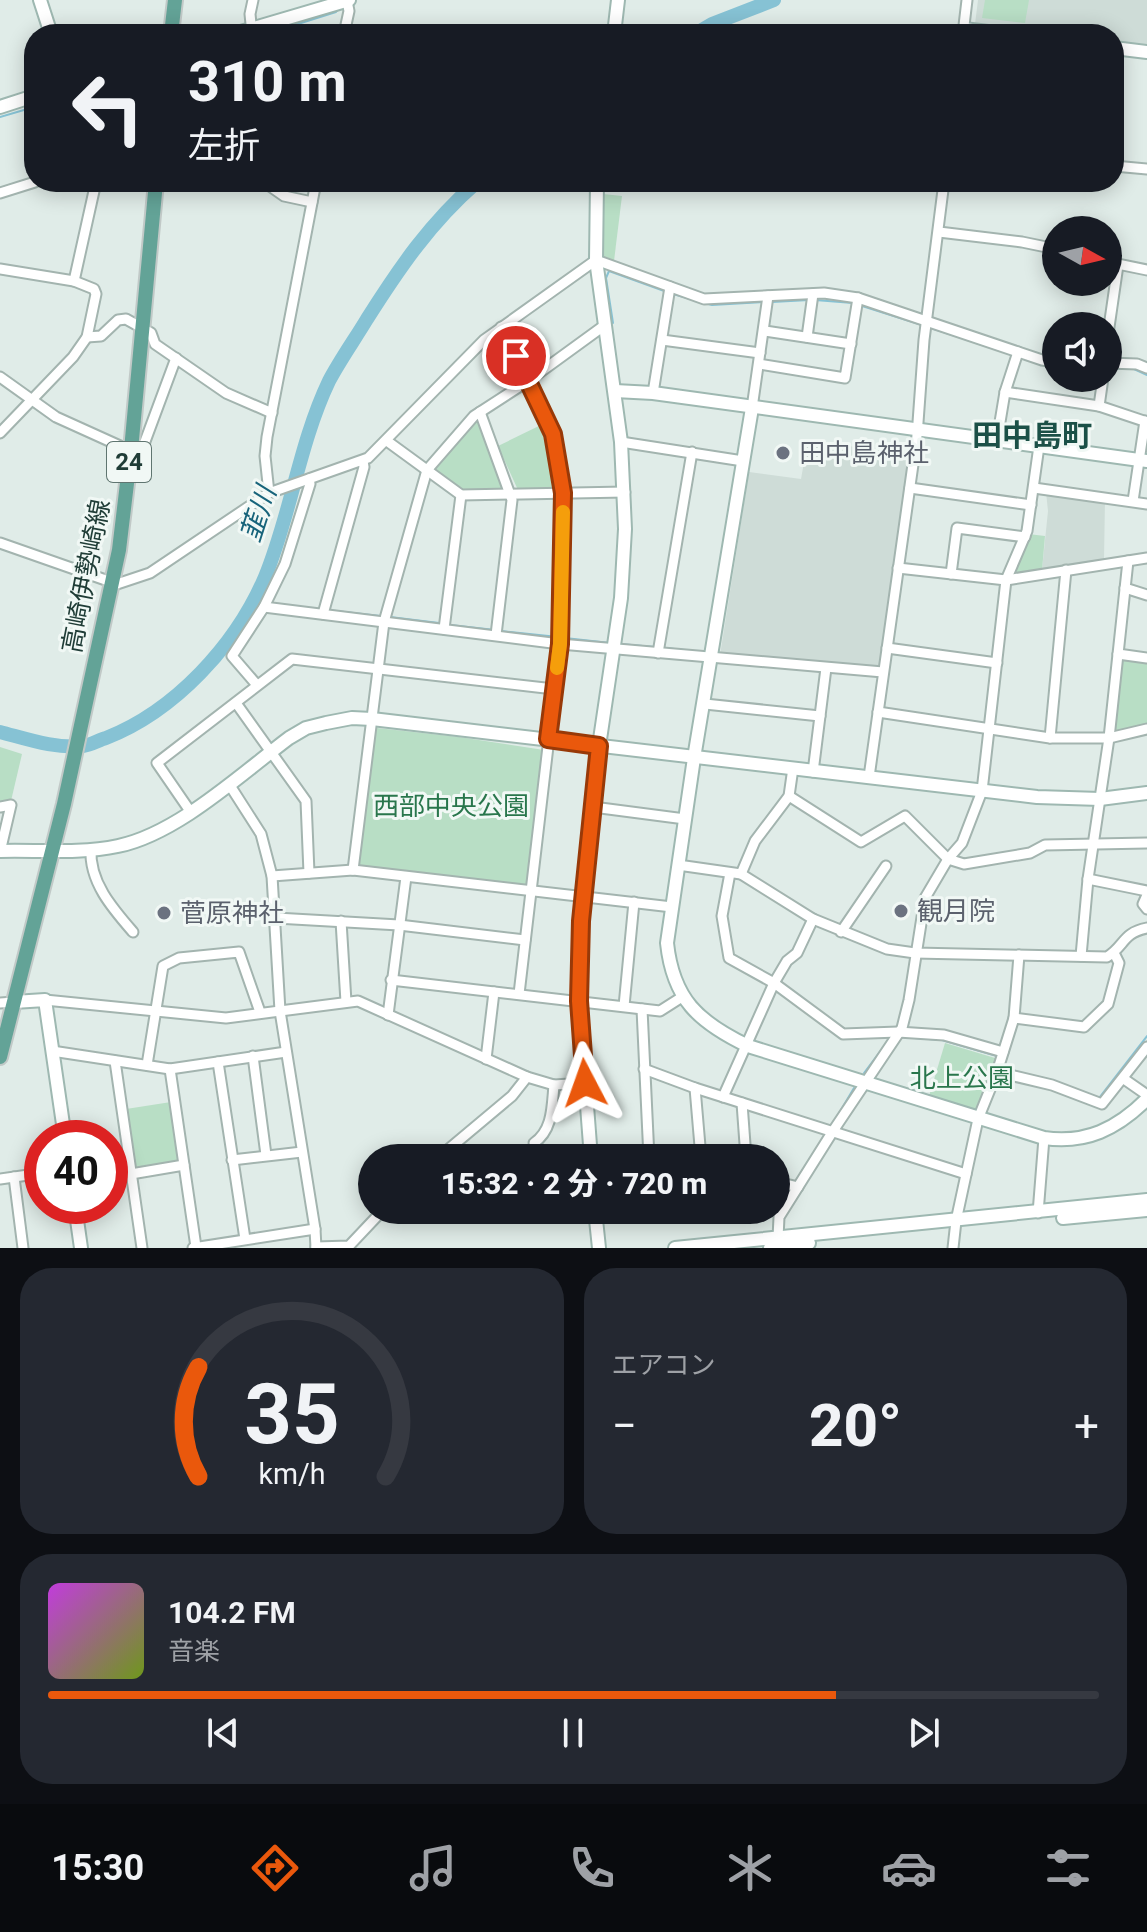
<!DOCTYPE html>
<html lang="ja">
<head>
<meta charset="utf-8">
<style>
	body { margin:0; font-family:Roboto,"Noto Sans JP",sans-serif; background:#242831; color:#f1f3f6; height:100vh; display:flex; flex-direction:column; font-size:30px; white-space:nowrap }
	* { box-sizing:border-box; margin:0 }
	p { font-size:26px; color:#9ea1a6 }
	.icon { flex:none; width:44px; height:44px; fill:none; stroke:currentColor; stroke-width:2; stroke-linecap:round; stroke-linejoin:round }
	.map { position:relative; height:1248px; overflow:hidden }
	.drawer { display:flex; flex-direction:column; gap:20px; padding:20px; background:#0d0f14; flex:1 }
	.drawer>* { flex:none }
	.guide { position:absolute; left:24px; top:24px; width:1100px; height:168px; border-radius:32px; box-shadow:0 4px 20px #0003; background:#171b24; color:#f1f3f6; overflow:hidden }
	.needle { width:52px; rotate:98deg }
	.buttons { position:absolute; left:1042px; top:216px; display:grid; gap:16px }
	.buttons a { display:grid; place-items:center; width:80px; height:80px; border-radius:50%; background:#171b24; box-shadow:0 4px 20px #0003; font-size:40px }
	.speed { position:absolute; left:24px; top:1120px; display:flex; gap:16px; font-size:40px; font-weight:700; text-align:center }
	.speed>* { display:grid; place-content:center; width:104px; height:104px; border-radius:50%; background:#171b24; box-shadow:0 4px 20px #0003; line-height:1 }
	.speed .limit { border:12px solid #d22; background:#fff; color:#111 }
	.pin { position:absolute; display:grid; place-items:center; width:68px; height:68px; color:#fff; margin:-34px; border:4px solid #fff; border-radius:50%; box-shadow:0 2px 8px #0007 }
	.me { position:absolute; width:88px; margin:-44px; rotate:356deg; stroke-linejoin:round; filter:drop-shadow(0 0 6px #0008) }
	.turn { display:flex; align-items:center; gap:28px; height:168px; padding:0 32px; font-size:36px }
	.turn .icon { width:104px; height:104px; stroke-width:2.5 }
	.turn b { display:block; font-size:56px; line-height:68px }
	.big { font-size:60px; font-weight:800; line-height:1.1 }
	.drawer .card { flex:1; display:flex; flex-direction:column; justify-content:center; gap:12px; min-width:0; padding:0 28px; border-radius:32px; background:#242831 }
	.drawer .dial { align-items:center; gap:0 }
	.dial svg { height:208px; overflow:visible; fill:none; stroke:#363941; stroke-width:7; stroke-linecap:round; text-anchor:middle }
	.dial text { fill:#f1f3f6; stroke:none }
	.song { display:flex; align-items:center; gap:24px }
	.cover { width:96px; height:96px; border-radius:12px; background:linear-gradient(135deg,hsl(290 70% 55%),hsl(80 70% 35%)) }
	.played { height:8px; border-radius:4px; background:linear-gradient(90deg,#ea580c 75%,#363941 75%) }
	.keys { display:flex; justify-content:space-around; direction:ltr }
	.heat { display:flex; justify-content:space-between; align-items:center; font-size:44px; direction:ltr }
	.drawer .tiles { flex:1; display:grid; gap:20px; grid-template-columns:1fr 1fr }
	.card:last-child { grid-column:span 2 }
	.trip { position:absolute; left:358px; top:1144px; width:432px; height:80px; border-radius:40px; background:#171b24; box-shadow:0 4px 20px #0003; font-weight:800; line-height:80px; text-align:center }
	.menu { display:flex; height:128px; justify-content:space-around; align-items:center; background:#090b0e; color:#9ea1a6 }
	.menu .icon { width:56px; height:56px }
	.menu .active { color:#ea580c }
	.menu b { font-size:36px; color:#f1f3f6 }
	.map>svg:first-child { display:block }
</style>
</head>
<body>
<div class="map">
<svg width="1147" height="1248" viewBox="0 0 1147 1248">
	<rect width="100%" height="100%" fill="#e0ece8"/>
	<!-- built -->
	<g fill="#cedcd7">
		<polygon points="978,0 1147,0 1147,45 1114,41 1114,34 1058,34 975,24"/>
		<polygon points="808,440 909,455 880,666 720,655 749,472 801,479"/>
		<polygon points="1046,492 1105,500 1104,560 1042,570 1048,511"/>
	</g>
	<!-- green -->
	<g fill="#b8dec5">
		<polygon points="985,0 1029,0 1025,23 982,18"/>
		<polygon points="603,194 622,196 614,261 602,258"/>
		<polygon points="478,420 507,488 503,491 459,491 432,471"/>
		<polygon points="545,423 551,434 559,487 557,490 518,490 498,446"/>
		<polygon points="1028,534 1045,536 1042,570 1016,574 1013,571"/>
		<polygon points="1123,658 1147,660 1147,726 1115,733 1113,730"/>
		<polygon points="377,728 459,737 544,750 528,883 524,885 360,867 358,864 374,730"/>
		<polygon points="0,747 22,754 11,801 0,803"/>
		<polygon points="945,1043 995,1058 997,1061 977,1111 929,1096"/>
		<polygon points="171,1102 180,1162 134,1170 126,1109"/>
	</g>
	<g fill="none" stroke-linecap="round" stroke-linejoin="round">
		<!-- stream -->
		<g stroke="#86c2d4" stroke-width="2">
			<polyline points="266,34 336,12 340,7"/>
			<polyline points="0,117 34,107"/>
			<polyline points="673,294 712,305 765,302"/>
			<polyline points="815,300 853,303"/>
			<polyline points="772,302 809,300"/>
			<polyline points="859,305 922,325"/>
			<polyline points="613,323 606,278 609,271 667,292"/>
			<polyline points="928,327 998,350"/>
			<polyline points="1042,364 1056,367"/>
			<polyline points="1113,368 1134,369 1147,375"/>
			<polyline points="487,413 495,408"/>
			<polyline points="253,598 261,601"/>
			<polyline points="327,610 380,616"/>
			<polyline points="390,617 439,623"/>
			<polyline points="450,625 495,630"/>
			<polyline points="501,631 558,637"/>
			<polyline points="565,638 610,643"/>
			<polyline points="620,644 654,647"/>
			<polyline points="664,648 694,651"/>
			<polyline points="901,1037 942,1040 997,1056"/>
			<polyline points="1003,1069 1052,1080"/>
			<polyline points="864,1073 891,1037"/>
			<polyline points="1099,1098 1147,1036"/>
			<polyline points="832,1125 854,1088"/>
			<polyline points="797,1179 825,1135"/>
			<polyline points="773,1230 776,1212 789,1192"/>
		</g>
		<!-- river -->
		<g stroke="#86c2d4" stroke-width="14">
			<polyline points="695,34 712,24 774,0"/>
			<path d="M0 732C27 739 55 749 83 746 91 745 99 740 106 738 175 711 236 645 265 577 291 514 299 444 329 381 340 360 355 339 367 319 400 267 430 223 477 182"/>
		</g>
		<!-- street casing -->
		<g stroke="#a3b4af" stroke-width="13">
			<g id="street">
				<polyline points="252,34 250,14 253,0"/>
				<polyline points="344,34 349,11 347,1"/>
				<polyline points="963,34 967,0"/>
				<polyline points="1114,166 1147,169"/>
				<polyline points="264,182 284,196 312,202"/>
				<polyline points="0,193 35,182"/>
				<polyline points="939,232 1022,242 1056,249"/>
				<polyline points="1108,262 1147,270"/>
				<polyline points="0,269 74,281"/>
				<polyline points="501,327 553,434 563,493 560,644 519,994"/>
				<polyline points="765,331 851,344"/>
				<polyline points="1108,334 1118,265"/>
				<polyline points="87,337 101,336 118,320 126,319 151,333 155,344 226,393 272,413"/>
				<polyline points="807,337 813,294"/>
				<polyline points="662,340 760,353"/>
				<polyline points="1108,363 1137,364 1147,368"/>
				<polyline points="759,364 845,378 858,298"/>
				<polyline points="0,377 56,417 140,455 176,358"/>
				<polyline points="1005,392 1099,406 1147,422"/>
				<polyline points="653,393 670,287"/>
				<polyline points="1099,406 1103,378"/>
				<polyline points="752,408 768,296"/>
				<polyline points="480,412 512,500 496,635"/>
				<polyline points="0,433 73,357 87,337 96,294 94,289 74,281 96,182"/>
				<polyline points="997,440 1005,392 1018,352"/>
				<polyline points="387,441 461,495 625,492"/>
				<polyline points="621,442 743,461"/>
				<polyline points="910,488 1031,505"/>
				<polyline points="1034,488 1147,504"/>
				<polyline points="269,493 265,456 267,437 316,182"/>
				<polyline points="1133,501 1145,421"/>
				<polyline points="0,543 117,584 150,573 269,493 368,458 484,340 596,260 704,299 824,293 858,298 1042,360 1056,362"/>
				<polyline points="898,568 1006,580 1147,558"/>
				<polyline points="951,574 957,528 1025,537"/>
				<polyline points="1125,588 1147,595"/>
				<polyline points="264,607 560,644 883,672"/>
				<polyline points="323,614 364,467 363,461"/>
				<polyline points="444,629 461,495"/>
				<polyline points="887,648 997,663"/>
				<polyline points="658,653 692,452"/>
				<polyline points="1118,654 1147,658"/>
				<polyline points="257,685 232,656 264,607 285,564 310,484 309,479"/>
				<polyline points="236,703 306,801 309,873"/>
				<polyline points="705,704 820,716"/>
				<polyline points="878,712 1050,738 1109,738 1147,729"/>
				<polyline points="1050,738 1066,570"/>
				<polyline points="813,772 826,668"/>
				<polyline points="869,777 917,436 924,340 944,182"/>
				<polyline points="229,784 261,834 272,876 280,1011 315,1229 316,1248"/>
				<polyline points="789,796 861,842 905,816 948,859 964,864 1030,853 1045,845 1147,843"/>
				<polyline points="0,807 11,805 0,852"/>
				<polyline points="593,807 685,819"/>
				<polyline points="190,811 157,763 292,659 554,689"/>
				<path d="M91 849C89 882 113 909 133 932"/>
				<path d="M678 865 741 874 813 919 887 949 915 953 1107 957C1125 946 1122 933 1147 928"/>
				<polyline points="353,870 384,622 427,470 474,416 528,381 605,325"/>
				<polyline points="730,873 722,916 729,958 774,983 843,1034 898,1032 944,1035 1003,1052"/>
				<polyline points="741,874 755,841 789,796 793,768"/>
				<polyline points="272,876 353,870 672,907"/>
				<polyline points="1088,879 1147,891"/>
				<polyline points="1147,895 1143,904 1147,909"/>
				<polyline points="276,918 399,925 525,940"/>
				<polyline points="341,921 346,1002"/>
				<polyline points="841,932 886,866"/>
				<polyline points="1081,956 1088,879 1109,738 1128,561"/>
				<polyline points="391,980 660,1011 682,997"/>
				<polyline points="45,1000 226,1018 358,1001 527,1077 554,1085 585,1083"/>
				<polyline points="0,1003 14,1002"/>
				<polyline points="624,1006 634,902"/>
				<polyline points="642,1009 649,1158"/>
				<polyline points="388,1015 406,877"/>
				<polyline points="1014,1018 1019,955"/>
				<polyline points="52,1051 170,1069 286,1052"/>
				<polyline points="253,1056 266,1155"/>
				<polyline points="486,1059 494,992"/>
				<polyline points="115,1061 142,1248"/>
				<polyline points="218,1062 245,1239"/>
				<polyline points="147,1065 163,966 179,958 239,952 260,1012"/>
				<polyline points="170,1069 196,1247"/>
				<polyline points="644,1069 695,1088 966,1174"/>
				<polyline points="997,1072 1052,1085 1102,1104 1147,1047"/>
				<polyline points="1124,1079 1147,1095"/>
				<polyline points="695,1088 701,1158"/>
				<polyline points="723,1097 774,983 787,961 797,953 813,919"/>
				<polyline points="742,1103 746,1158"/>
				<path d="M534 1143C553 1130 552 1106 554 1085"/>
				<polyline points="438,1158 512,1096 527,1077"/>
				<polyline points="232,1160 302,1152"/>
				<polyline points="131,1174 184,1165"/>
				<polyline points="14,1177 23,1248"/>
				<polyline points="0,1179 42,1173"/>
				<polyline points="776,1186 790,1185 798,1187"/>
				<polyline points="1038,1213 1044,1138"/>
				<polyline points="778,1238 779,1217 833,1131 902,1028 909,1000 925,898 948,859 962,843 982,791 1006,580 1027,531 1039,446"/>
				<polyline points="316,1247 349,1246 383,1210"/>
				<polyline points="193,1248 315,1229"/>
				<polyline points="953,1248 956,1221 978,1119 997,1072 1014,1018 1084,1027 1108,1004 1119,963 1114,953"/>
			</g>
		</g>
		<!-- secondary casing -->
		<g stroke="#9eb8b1" stroke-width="16">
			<g id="secondary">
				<polyline points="40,0 51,34"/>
				<polyline points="964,29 1004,34"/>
				<polyline points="234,34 349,0"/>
				<polyline points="614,34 618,0"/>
				<polyline points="1114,48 1147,52"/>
				<polyline points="0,107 34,96"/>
				<polyline points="615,391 653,393 1147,461"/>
				<path d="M752 408 694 758 667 943C673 999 698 1022 748 1046L1044 1138C1086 1144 1117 1129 1147 1099"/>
				<path d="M0 851C38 850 80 854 118 846 177 834 241 774 289 738L306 728 326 723 352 718 372 719 1037 797 1100 799 1147 793"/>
				<polyline points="14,1002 45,1000 65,1138"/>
				<polyline points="591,1158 579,1001 581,921 599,746 621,598 625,529 621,442 596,260 597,182"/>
				<polyline points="75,1206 81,1248"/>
				<polyline points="595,1210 599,1248"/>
				<polyline points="1063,1218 1147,1210"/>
				<polyline points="675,1248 1147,1200"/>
				<polyline points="770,1248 809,1243"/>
			</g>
		</g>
		<!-- primary casing -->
		<g stroke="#c1c9c7" stroke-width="18">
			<g id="primary">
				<polyline points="171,34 175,0"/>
				<polyline points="0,1057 64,804 119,550 131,450 156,182"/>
			</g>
		</g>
		<!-- street -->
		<use href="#street" stroke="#fff" stroke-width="9"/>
		<!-- secondary -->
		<use href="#secondary" stroke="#fff" stroke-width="12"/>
		<!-- primary -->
		<use href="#primary" stroke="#63a397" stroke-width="14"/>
	</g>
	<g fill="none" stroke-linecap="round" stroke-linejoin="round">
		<!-- route casing -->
		<g stroke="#983908" stroke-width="20">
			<polyline id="route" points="516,356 553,434 563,493 560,644 548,739 599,746 581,921 579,1001 585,1083"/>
		</g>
		<!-- route -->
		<use href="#route" stroke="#ea580c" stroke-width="14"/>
		<!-- slow -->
		<polyline stroke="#f59e0b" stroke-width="14" points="557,668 560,644 563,512"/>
	</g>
	<!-- markers -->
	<g fill="#6b7280" stroke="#f1f8f5" stroke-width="3">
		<circle cx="783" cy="453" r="8"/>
		<circle cx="901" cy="911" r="8"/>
		<circle cx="164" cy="913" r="8"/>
	</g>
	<g text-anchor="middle" stroke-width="6" stroke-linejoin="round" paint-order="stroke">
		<!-- shield labels -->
		<rect fill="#f1f8f5" stroke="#5f7570" stroke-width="2" x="107" y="442" width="44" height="40" rx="6"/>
		<g font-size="24" font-weight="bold" fill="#203d37">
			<text x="129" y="470">24</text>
		</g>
		<!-- worship labels -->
		<g font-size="26" fill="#5b616d" stroke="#f1f8f5" text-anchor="start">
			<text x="799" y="462">田中島神社</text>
			<text x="917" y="920">観月院</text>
			<text x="180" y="922">菅原神社</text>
		</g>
		<!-- street labels -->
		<g font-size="26" fill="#203d37" stroke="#f1f8f5">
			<text transform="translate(86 576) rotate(-79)" y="9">高崎伊勢崎線</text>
		</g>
		<!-- park labels -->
		<g font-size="26" fill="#29764c" stroke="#f1f8f5">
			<text x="451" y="815">西部中央公園</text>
			<text x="962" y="1087">北上公園</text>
		</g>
		<!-- water labels -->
		<g font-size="28" font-style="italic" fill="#18647b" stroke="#f1f8f5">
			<text transform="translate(258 514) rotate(-72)" y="10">韮川</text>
		</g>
		<!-- quarter labels -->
		<g font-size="30" font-weight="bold" fill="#1b5047" stroke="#f1f8f5">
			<text x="1032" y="446">田中島町</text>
		</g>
	</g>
</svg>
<div class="buttons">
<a><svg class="needle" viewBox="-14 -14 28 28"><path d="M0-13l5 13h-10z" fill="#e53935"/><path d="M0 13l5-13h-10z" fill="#9ea1a6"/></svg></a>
<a><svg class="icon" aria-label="sound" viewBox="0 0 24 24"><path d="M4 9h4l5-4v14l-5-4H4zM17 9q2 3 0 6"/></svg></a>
</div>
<div class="speed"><div class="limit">40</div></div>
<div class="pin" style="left:516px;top:356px;background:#d93025"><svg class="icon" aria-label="arrive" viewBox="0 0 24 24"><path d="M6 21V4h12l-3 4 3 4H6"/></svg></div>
<svg class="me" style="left:585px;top:1083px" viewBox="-20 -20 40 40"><path d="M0-17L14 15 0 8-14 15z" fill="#ea580c" stroke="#fff" stroke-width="4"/></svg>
<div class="trip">15:32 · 2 分 · 720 m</div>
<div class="guide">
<div class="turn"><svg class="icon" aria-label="left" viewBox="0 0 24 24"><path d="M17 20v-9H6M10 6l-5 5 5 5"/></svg><div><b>310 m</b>左折</div></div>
</div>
</div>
<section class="drawer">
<div class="tiles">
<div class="card dial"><svg viewBox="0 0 100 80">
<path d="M14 69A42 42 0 1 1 86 69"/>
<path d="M14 69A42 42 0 0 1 14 27" stroke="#ea580c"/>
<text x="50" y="56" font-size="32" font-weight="700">35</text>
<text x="50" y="72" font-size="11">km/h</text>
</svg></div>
<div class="card"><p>エアコン</p>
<div class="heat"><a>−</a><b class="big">20°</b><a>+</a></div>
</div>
<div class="card">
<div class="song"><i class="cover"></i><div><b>104.2 FM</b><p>音楽</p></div></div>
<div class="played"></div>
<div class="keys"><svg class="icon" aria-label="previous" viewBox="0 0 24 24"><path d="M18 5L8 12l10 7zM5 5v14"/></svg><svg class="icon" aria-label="pause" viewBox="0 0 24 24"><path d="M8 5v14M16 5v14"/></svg><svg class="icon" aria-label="next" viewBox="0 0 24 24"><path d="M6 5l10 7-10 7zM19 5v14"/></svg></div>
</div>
</div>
</section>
<nav class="menu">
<b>15:30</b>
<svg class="icon active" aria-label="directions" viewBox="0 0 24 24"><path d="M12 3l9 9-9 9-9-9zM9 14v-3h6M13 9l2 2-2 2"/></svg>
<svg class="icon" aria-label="music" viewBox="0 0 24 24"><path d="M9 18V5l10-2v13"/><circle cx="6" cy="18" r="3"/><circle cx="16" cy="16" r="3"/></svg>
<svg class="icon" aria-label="phone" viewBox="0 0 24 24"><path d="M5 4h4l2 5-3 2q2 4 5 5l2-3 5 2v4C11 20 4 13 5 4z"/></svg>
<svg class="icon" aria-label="climate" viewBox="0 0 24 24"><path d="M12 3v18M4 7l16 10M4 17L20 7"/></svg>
<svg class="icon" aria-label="car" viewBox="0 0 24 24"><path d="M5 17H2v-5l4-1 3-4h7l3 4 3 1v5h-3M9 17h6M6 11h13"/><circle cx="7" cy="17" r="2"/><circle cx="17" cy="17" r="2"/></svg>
<svg class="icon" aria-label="filters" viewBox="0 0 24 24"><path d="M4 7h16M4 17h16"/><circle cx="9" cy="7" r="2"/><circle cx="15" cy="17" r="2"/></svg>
</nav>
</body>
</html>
